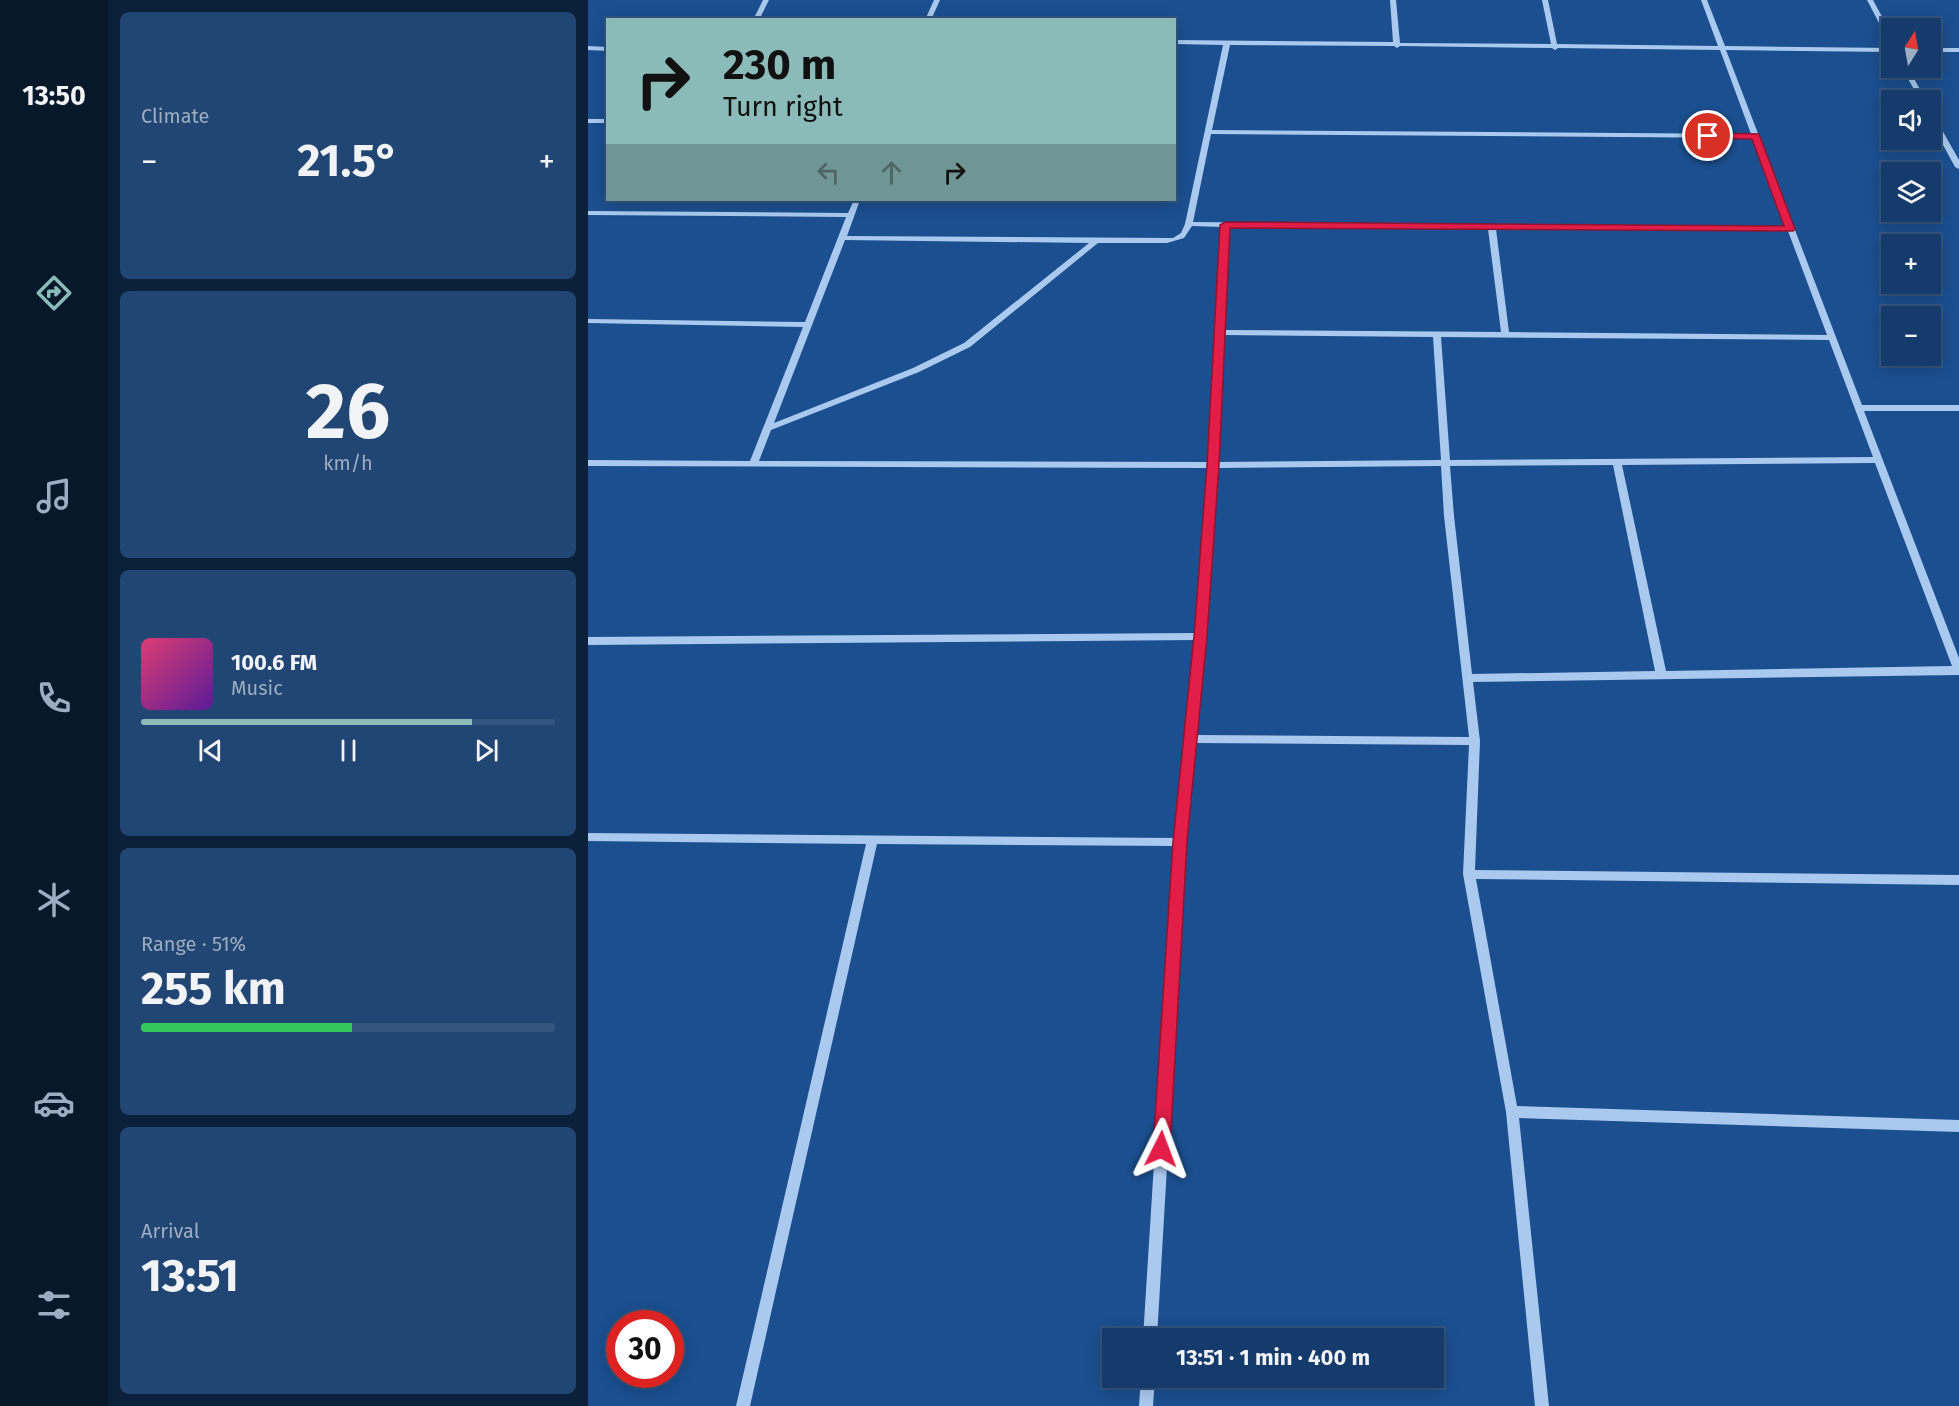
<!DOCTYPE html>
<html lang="en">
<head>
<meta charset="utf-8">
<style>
	body { margin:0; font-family:"Fira Sans",sans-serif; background:#214673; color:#f1f3f6; height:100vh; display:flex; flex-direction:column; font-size:22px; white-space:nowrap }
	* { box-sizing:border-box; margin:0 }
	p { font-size:20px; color:#9dadc1 }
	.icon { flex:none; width:33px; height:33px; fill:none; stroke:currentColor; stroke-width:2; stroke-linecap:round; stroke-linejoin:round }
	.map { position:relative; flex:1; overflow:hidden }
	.drawer { display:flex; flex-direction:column; gap:12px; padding:12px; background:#0b203b; width:480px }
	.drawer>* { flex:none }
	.banner { position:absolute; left:18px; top:18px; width:570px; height:183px; border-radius:0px; box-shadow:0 3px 15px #0003,0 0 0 2px #33557e; background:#8bbbb9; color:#111; overflow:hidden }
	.needle { width:39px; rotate:11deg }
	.fabs { position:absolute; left:1293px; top:18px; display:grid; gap:12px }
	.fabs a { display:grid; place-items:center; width:60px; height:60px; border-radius:0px; background:#143b6b; box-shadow:0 3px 15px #0003,0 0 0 2px #33557e; font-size:30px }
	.speed { position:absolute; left:18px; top:1310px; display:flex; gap:12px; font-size:30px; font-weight:700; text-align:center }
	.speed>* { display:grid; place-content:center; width:78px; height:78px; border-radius:50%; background:#143b6b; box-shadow:0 3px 15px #0003,0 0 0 2px #33557e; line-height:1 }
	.speed .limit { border:9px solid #d22; background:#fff; color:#111 }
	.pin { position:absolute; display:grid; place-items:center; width:51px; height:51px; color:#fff; margin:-26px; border:3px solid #fff; border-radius:50%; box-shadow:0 2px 6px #0007 }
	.me { position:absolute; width:66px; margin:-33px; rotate:3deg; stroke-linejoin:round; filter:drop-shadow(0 0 4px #0008) }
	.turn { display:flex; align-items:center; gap:21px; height:126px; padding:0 18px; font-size:27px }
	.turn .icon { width:78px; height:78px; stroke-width:2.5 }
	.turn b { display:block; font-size:42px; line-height:51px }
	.lanes { display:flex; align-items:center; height:57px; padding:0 18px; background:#0003; justify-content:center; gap:30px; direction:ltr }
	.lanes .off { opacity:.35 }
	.big { font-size:45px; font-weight:700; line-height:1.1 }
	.drawer .widget { flex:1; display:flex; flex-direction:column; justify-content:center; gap:9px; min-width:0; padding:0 21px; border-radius:9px; background:#214673 }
	.drawer .dial { align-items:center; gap:0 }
	.dial b { font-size:78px; line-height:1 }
	.song { display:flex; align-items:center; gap:18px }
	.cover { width:72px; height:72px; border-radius:9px; background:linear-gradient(135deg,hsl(340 70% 55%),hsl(270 70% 35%)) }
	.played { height:6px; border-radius:3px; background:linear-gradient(90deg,#8bbbb9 80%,#33557e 80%) }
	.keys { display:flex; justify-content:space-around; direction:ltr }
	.heat { display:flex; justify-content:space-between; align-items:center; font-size:33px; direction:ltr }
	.charge { height:9px; border-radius:4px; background:linear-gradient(90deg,#34c759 51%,#33557e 0) }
	.trip { position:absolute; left:514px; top:1328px; width:342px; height:60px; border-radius:0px; background:#143b6b; box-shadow:0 3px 15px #0003,0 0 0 2px #33557e; font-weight:700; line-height:60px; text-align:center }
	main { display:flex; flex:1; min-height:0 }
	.menu { display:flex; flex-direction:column; width:108px; justify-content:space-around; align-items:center; background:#08182b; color:#9dadc1 }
	.menu .icon { width:42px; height:42px }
	.menu .selected { color:#8bbbb9 }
	.menu b { font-size:27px; color:#f1f3f6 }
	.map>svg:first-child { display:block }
</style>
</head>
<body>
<main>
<nav class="menu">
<b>13:50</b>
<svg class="icon selected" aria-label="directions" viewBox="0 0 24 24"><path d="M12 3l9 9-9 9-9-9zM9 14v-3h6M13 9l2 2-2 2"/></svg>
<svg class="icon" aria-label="music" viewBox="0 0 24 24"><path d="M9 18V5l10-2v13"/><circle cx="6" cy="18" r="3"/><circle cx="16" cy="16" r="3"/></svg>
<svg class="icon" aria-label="phone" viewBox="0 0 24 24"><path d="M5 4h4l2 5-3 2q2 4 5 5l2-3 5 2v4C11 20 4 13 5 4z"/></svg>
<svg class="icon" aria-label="climate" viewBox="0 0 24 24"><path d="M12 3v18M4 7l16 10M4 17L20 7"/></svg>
<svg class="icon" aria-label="car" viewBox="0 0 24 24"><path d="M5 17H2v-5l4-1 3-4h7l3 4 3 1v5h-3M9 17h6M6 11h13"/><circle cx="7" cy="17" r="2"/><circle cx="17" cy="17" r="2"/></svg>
<svg class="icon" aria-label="filters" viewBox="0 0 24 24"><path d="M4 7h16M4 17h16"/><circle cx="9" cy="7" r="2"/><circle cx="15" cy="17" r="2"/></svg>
</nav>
<section class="drawer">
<div class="widget"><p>Climate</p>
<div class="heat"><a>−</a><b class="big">21.5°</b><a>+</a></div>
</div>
<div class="widget dial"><b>26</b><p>km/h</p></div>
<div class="widget">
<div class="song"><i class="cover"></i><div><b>100.6 FM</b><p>Music</p></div></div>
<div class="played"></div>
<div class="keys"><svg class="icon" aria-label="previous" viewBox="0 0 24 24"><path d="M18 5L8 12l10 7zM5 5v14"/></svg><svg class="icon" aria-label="pause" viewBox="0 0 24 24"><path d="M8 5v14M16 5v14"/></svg><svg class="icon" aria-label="next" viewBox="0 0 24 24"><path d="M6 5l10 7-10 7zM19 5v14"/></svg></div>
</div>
<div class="widget"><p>Range · 51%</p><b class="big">255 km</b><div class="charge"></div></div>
<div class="widget"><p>Arrival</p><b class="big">13:51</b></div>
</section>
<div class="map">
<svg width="1371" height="1406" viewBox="0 0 1371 1406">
	<rect width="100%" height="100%" fill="#1b4f8f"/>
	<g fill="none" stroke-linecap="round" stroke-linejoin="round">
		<!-- minor -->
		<g fill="#a9c9ee" fill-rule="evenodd">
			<polygon points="175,0 181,0 171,20 165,20"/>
			<polygon points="346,0 352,0 343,20 337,20"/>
			<path d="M802 0H808L812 43 963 44 954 0H960L969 44 1130 46 1113 0H1119L1137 46 1304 48V52L1138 50 1274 405H1371V411H1276L1371 658V675L885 682 892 741 887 870 1371 875V885L888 879 929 1106 1371 1120V1132L931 1118 961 1406H947L918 1112 875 874 881 745 607 743 598 842 569 1338H555L586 846 289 844 162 1406H148L278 844 0 841V833L587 838 608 640 0 645V637L608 633 620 468 0 466V460L162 461 215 327 0 323V319L217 322 258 217 0 215V211L260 213 266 200H272L259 236 585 238 593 233 597 224 635 45 586 44V40L805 42ZM642 45 806 46 809 48 812 46 964 48 967 50 970 48 1132 50 1163 134 624 130ZM623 134 1165 138 1198 227 605 222ZM604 226 633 227 621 462 171 461 183 430 331 372 382 347 510 243H579L596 238ZM641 227 900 229 913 332 636 330ZM908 229 1200 231 1239 335 921 332ZM257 240 501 243 376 343 325 368 186 423ZM636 335 845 337 853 460 630 462ZM853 337 1241 340 1285 457 862 460ZM1287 463 1364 666 1078 671 1034 465ZM1025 465 1067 671 884 674 866 516 862 466ZM853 466 856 516 881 737 608 735 618 636 629 468Z"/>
			<polygon points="1279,0 1285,0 1304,35 1304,44 1301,42"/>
			<polygon points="0,46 20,47 20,51 0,50"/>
			<rect x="1342" y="48" width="29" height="4"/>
			<polygon points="1314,68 1320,68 1338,100 1332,100"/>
			<polygon points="1342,112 1345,114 1371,160 1371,169 1367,167 1342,121"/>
			<rect x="0" y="119" width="20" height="4"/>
			<polygon points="553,1377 567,1377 565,1406 551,1406"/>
		</g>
	</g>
	<!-- route -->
	<polygon fill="#e11d48" stroke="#92132f" stroke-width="1.5" points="1120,133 1171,134 1207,229 1205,231 642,228 631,465 619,636 599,842 582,1149 580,1155 573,1157 567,1155 565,1149 585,842 606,636 619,465 632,225 637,222 1196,226 1164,139 1117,138 1117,134"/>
</svg>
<div class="fabs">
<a><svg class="needle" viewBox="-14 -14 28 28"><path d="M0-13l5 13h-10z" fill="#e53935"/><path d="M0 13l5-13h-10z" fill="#9dadc1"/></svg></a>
<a><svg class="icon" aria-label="sound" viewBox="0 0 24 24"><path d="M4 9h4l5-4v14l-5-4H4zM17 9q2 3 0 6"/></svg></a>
<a><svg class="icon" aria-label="layers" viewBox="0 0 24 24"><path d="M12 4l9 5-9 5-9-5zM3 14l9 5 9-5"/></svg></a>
<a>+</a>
<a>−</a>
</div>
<div class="speed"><div class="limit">30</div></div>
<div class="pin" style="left:1120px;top:136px;background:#d93025"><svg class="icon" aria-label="arrive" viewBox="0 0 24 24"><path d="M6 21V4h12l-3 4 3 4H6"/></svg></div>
<svg class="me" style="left:573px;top:1149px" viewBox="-20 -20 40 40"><path d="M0-17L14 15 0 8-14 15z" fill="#e11d48" stroke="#fff" stroke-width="4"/></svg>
<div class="trip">13:51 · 1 min · 400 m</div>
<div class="banner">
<div class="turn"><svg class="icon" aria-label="right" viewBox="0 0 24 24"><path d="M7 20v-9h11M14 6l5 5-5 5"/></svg><div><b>230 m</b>Turn right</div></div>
<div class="lanes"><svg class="icon off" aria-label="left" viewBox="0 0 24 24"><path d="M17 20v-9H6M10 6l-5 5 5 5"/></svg><svg class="icon off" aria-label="ahead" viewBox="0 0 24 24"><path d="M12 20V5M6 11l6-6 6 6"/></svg><svg class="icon" aria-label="right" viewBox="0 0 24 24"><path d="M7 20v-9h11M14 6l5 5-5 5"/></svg></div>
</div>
</div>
</main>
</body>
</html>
